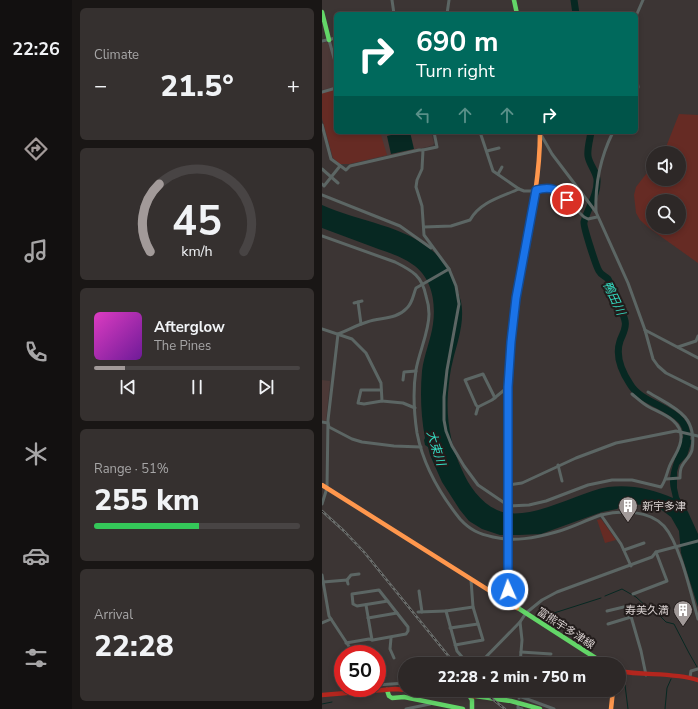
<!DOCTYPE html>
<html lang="en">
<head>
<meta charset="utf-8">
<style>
	body { margin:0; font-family:"Nunito Sans","Noto Sans JP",sans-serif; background:#35302f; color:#f1f3f6; height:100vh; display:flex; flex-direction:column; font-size:15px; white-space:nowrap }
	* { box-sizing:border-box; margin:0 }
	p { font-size:13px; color:#a7a6a7 }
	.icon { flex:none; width:22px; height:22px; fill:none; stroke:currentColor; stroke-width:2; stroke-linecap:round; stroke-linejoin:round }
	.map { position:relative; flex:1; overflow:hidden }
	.panel { display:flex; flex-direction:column; gap:8px; padding:8px; background:#191615; width:250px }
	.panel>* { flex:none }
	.top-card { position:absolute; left:12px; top:12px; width:304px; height:122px; border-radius:6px; box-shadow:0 2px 6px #0003,0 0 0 1px #484444; background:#00695c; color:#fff; overflow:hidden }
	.fabs { position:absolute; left:324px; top:146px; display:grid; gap:8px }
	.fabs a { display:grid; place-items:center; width:40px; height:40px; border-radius:50%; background:#2d2827; box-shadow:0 2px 6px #0003,0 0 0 1px #484444; font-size:20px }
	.speed { position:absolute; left:12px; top:645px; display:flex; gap:8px; font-size:20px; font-weight:700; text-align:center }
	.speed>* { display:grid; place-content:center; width:52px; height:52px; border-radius:50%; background:#2d2827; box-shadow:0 2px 6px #0003,0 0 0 1px #484444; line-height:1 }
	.speed .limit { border:6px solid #d22; background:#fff; color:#111 }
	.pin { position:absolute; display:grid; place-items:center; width:34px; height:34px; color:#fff; margin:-17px; border:2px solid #fff; border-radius:50%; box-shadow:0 1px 4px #0007 }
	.me { position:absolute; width:44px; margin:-22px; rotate:358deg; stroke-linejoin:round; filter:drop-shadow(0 0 3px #0008) }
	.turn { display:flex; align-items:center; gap:14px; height:84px; padding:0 16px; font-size:18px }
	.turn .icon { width:52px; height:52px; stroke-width:2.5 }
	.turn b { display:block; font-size:28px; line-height:34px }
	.lanes { display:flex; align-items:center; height:38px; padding:0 16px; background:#0003; justify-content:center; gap:20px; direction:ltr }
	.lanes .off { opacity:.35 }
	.big { font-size:30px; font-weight:800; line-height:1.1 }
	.panel .card { flex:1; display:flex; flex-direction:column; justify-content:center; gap:6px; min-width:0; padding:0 14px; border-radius:6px; background:#35302f }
	.panel .dial { align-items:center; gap:0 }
	.dial svg { height:104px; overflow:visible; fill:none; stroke:#484444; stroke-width:7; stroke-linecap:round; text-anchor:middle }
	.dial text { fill:#f1f3f6; stroke:none }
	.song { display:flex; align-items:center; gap:12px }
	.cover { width:48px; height:48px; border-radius:6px; background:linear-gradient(135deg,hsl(310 70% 55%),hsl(280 70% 35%)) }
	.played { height:4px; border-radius:2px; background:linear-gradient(90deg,#a29a99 15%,#484444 15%) }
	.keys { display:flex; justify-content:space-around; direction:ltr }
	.heat { display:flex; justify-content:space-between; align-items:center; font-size:22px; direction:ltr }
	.charge { height:6px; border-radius:3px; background:linear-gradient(90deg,#34c759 51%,#484444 0) }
	.trip { position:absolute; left:76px; top:657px; width:228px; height:40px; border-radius:20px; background:#2d2827; box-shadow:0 2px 6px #0003,0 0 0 1px #484444; font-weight:800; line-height:40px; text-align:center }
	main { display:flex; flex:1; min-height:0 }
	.tab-bar { display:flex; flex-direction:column; width:72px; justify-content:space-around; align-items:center; background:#121010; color:#a7a6a7 }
	.tab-bar .icon { width:28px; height:28px }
	.tab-bar .current { color:#a29a99 }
	.tab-bar b { font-size:18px; color:#f1f3f6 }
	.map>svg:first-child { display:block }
</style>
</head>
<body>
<main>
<nav class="tab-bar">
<b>22:26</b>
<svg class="icon current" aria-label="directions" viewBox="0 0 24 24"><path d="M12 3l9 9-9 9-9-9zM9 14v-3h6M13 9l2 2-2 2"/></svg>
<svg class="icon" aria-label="music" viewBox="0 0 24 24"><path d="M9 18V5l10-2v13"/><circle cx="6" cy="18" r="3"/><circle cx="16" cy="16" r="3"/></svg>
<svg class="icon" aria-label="phone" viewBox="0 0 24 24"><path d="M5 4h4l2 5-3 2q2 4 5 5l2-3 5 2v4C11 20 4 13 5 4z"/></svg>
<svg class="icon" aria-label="climate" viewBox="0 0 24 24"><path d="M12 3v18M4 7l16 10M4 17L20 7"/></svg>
<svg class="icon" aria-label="car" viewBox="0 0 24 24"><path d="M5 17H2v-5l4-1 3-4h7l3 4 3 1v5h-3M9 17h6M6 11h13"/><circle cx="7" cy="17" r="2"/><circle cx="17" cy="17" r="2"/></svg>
<svg class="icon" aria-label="filters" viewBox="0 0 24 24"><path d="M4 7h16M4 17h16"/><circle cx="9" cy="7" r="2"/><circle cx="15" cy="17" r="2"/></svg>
</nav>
<section class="panel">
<div class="card"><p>Climate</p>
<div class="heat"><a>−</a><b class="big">21.5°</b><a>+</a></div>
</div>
<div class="card dial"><svg viewBox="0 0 100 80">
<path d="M14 69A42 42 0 1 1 86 69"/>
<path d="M14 69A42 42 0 0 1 21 17" stroke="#a29a99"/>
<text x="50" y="56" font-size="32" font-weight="700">45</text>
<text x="50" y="72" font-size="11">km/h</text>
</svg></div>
<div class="card">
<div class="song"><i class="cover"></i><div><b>Afterglow</b><p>The Pines</p></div></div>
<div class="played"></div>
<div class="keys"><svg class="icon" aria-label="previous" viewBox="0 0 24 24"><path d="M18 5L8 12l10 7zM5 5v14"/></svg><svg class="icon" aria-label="pause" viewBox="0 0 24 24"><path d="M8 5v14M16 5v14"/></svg><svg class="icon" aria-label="next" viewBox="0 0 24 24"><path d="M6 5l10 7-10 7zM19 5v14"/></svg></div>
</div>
<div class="card"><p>Range · 51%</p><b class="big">255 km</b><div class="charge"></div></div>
<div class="card"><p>Arrival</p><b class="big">22:28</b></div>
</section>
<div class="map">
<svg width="376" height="709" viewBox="0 0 376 709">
	<rect width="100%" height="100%" fill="#3c3534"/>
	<!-- built -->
	<g fill="#4c3937">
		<polygon points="5,42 8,43 14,69 14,87 0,90 0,43"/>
		<polygon points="0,118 14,132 109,132 112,143 111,145 105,147 27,164 11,158"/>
		<polygon points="0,380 8,381 4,421 0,420"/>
	</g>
	<!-- green -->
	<g fill="#662b24" fill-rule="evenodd">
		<polygon points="14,89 14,132 60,132 59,135 65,155 27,164 18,164 11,158 0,118 0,93"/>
		<path d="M357 114 376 115V263L327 228 318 220 314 213 312 195 314 187 331 165V179H357V153H339L344 147ZM331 201H357V227H331Z"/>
		<polygon points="279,519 294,540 283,543 275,520"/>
	</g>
	<!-- water -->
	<g fill="#072822">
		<polygon points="81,132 88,132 92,149 69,154 65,136"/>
		<path d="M0 205C37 222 83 225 113 253 122 262 129 272 133 284 136 292 140 301 140 310 141 327 135 344 131 360 128 371 127 382 126 393 124 420 129 446 140 470 147 486 158 502 175 510 206 524 255 492 286 487 308 484 331 489 351 498 350 493 348 487 348 482 348 466 357 452 360 438L370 440 365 456 357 465 355 472V488L357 497 366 512 376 534V607L359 553 357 531 349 517 337 508 326 504 299 506 295 509 280 512 219 534 197 535H178L160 529 147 521 138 510 120 482 108 455 106 447 103 445 102 440 103 438C99 416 98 394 100 371 102 355 109 339 111 324 114 302 110 277 90 264 79 256 64 252 51 247 34 241 17 234 0 228Z"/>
	</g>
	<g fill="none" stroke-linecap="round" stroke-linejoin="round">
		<!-- stream -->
		<g stroke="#072822" stroke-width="1">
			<polyline points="283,596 300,589 314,597 327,609 334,612 344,622 352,624 367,653 375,667"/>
			<polyline points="232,613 279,598"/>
			<polyline points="302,684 303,685 306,709"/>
			<polyline points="0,704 10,702"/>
			<polyline points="343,709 345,688 349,679"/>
		</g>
		<!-- river -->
		<g stroke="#072822" stroke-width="7">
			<polyline points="252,0 254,14"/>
			<path d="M269 132C268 139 265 149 266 156 267 164 274 171 275 179 276 195 266 207 262 222 261 226 274 266 277 271 279 275 283 276 286 279 289 284 302 315 303 321 305 328 300 335 298 341 293 356 300 372 308 384 322 409 375 408 363 446"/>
		</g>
		<!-- street-tunnel -->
		<polyline stroke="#544c4b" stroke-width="3" stroke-dasharray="3 1.5" stroke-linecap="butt" points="182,559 189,559"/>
		<!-- street -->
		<g stroke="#5c6664" stroke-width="3">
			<polyline points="70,0 72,14"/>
			<polyline points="125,14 127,0"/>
			<polyline points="314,16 321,0"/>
			<polyline points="7,40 14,65"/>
			<polyline points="0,41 14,38"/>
			<polyline points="314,75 316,87 314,93"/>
			<polyline points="0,92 14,88"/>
			<polyline points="0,125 9,159 24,170 28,166 97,150 101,150"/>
			<polyline points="158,132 171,171 197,189 202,191 209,191 221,188 234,190 262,217 266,219 275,217"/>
			<polyline points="218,133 230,154 274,212 306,283 323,330 331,359 336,366 344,373 376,389"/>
			<polyline points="165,151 177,148"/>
			<polyline points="0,169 16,183"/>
			<polyline points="176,174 180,167"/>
			<polyline points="0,184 2,186 18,166"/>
			<polyline points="0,195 78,226 109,248"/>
			<path d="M274 212C273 185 279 156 291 132"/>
			<path d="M102 227 129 226 148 220C158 202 179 197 197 189"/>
			<path d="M0 236 73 262C91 271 100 276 104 296 106 302 107 308 107 314 107 332 97 352 94 370 91 389 92 413 95 433 101 464 118 494 138 519 148 530 157 534 171 537 192 542 213 538 234 532 249 528 264 520 279 515 299 510 327 510 342 526 358 544 369 594 376 619"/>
			<path d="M127 269 134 286 137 304 125 370 122 397V420L124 431 130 446 142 466 156 485 187 506 207 505 224 501 266 485 290 480H310L339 487C345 479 345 469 350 461 354 453 359 447 359 438 360 420 340 414 327 407 321 404 316 399 310 394"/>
			<polyline points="36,302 39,324"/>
			<polyline points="32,303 40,301"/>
			<polyline points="0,329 30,339 44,353 59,383 60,401 81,403 93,408"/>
			<polyline points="323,330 376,358"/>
			<polyline points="356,347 374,341 376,336"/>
			<polyline points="81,380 82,372 94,371"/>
			<polyline points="59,390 39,390 36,403 42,404 60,401"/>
			<path d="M326 392C350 407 376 414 370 450 368 457 363 460 360 466 358 469 358 475 358 478L344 479"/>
			<polyline points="156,407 154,405 143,380 161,374 173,398"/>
			<polyline points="154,414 156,407 170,400 186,387"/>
			<polyline points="0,422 6,423 7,427 30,439 40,442 72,446 99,447"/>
			<polyline points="236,465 240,481"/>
			<polyline points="186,485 200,483 254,458 294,443 354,431 376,436"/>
			<path d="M0 504 5 488 6 420 16 334C26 330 35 325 45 322 59 317 74 320 85 308 91 302 91 295 94 288L127 269 102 235 100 206 94 187 95 180 100 169 101 150 115 147 112 132"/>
			<polyline points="279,515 299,544 309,566"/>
			<polyline points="302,550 322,543"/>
			<polyline points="0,575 7,616 32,654"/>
			<polyline points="25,580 29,575 37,574"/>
			<polyline points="149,580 151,607"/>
			<polyline points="1,582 25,580 26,584"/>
			<polyline points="97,591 100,612"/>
			<polyline points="311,594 345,581 334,552"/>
			<polyline points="44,605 50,640"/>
			<polyline points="285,611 306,606 319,651 324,675"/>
			<polyline points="96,612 124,611"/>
			<polyline points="46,618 75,613"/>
			<polyline points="0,623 9,619"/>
			<polyline points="286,624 309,617"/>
			<polyline points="128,628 156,624"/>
			<polyline points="69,638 68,649 72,658"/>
			<polyline points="24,643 47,639 51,640 84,634 86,631 86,627 57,590 30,594 31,604 35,606 66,601"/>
			<polyline points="133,645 161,640 151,607 124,611 135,651 146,664"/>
			<polyline points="199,652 229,654"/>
			<polyline points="157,664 198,622 204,613 220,600 235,592 330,557 334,552 376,541"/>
			<polyline points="198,664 200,640 198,622"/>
			<polyline points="368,677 369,671 376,669"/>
			<polyline points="55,685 83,683"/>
			<polyline points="176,690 197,696 232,709"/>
			<polyline points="197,698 198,690"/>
			<polyline points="196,706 196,708 200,709"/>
			<polyline points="84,709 108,704"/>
		</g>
		<!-- fast -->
		<g stroke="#63d668" stroke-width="4.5">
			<polyline points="192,0 195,14"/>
			<polyline points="0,12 7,40"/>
			<polyline points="185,487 185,584 188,597 196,608 283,664"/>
			<polyline points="65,690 67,696 70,698 82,697 141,709"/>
			<polyline points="144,690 150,700 150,709"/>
			<polyline points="153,696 189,701 218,709"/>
		</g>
		<!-- slow -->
		<g stroke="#ff974d" stroke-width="4.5">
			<path d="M196 289C205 237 218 185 218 132"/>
			<polyline points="0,485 195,608"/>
			<polyline points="289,709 291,690"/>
		</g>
		<!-- jam -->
		<g stroke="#b3261e" stroke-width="4.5">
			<path d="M185 487C186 421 184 354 196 289"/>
			<path d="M297 671C323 676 350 672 376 680"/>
			<polyline points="0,695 73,689 143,695"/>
		</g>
		<!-- rail casing -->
		<g stroke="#6b6e6c" stroke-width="2.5">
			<g id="rail">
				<polyline points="0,511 22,531 42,552 133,664"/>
				<polyline points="159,690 183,709"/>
			</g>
		</g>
		<!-- rail -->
		<use href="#rail" stroke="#221c1b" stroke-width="1" stroke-dasharray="3" stroke-linecap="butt"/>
		<!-- jam-bridge -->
		<polyline stroke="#b3261e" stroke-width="5" points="143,695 153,696"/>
	</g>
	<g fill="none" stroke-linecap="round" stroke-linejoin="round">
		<!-- route casing -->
		<g stroke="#114b97" stroke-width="10">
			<path id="route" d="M186 590V387L189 342 194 298 214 190C229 186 235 189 245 200"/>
		</g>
		<!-- route -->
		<use href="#route" stroke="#1a73e8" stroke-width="7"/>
	</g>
	<!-- icons -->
	<defs>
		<g id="building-pin" transform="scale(1)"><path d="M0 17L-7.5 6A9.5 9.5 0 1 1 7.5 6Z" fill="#a29a99" stroke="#221c1b"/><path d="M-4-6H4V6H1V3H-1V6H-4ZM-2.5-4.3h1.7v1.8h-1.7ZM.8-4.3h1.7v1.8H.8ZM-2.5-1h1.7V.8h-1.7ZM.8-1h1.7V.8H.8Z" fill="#fff"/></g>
	</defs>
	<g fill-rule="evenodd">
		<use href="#building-pin" x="306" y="506"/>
		<use href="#building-pin" x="361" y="610"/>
	</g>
	<g text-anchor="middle" stroke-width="4" stroke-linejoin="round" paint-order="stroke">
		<!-- poi labels -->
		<g font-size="11" fill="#d9d1d0" stroke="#221c1b" text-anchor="start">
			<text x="320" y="510">新宇多津</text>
			<text x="347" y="614" text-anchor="end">寿美久満</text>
		</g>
		<!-- street labels -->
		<g font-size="11" fill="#d9d1d0" stroke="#221c1b">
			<text transform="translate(244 628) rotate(33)" y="4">富熊宇多津線</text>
		</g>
		<!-- water labels -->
		<g font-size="12" font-style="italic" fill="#34dbc1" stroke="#221c1b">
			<text transform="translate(292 298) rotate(65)" y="4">鴨田川</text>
			<text transform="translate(114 448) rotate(72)" y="4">大束川</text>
		</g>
	</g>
</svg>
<div class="fabs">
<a><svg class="icon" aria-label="sound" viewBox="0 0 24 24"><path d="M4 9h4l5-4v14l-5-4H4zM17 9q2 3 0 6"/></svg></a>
<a><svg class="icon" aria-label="search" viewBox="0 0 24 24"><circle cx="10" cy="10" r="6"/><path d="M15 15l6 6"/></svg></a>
</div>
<div class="speed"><div class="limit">50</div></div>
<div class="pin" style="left:245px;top:200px;background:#d93025"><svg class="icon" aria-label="arrive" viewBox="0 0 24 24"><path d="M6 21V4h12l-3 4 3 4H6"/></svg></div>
<svg class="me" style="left:186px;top:590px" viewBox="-20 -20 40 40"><circle r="17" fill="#1a73e8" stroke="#fff" stroke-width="3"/><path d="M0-11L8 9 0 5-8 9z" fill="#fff"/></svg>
<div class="trip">22:28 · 2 min · 750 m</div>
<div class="top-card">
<div class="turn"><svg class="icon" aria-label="right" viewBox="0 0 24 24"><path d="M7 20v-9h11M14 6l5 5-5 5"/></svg><div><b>690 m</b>Turn right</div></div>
<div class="lanes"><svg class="icon off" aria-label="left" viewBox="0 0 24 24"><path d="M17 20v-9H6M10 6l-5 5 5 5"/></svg><svg class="icon off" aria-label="ahead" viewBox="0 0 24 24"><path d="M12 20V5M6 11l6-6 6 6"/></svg><svg class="icon off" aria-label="ahead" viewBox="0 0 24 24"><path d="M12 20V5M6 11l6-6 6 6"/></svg><svg class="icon" aria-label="right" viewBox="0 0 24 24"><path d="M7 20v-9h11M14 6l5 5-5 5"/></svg></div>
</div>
</div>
</main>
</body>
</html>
